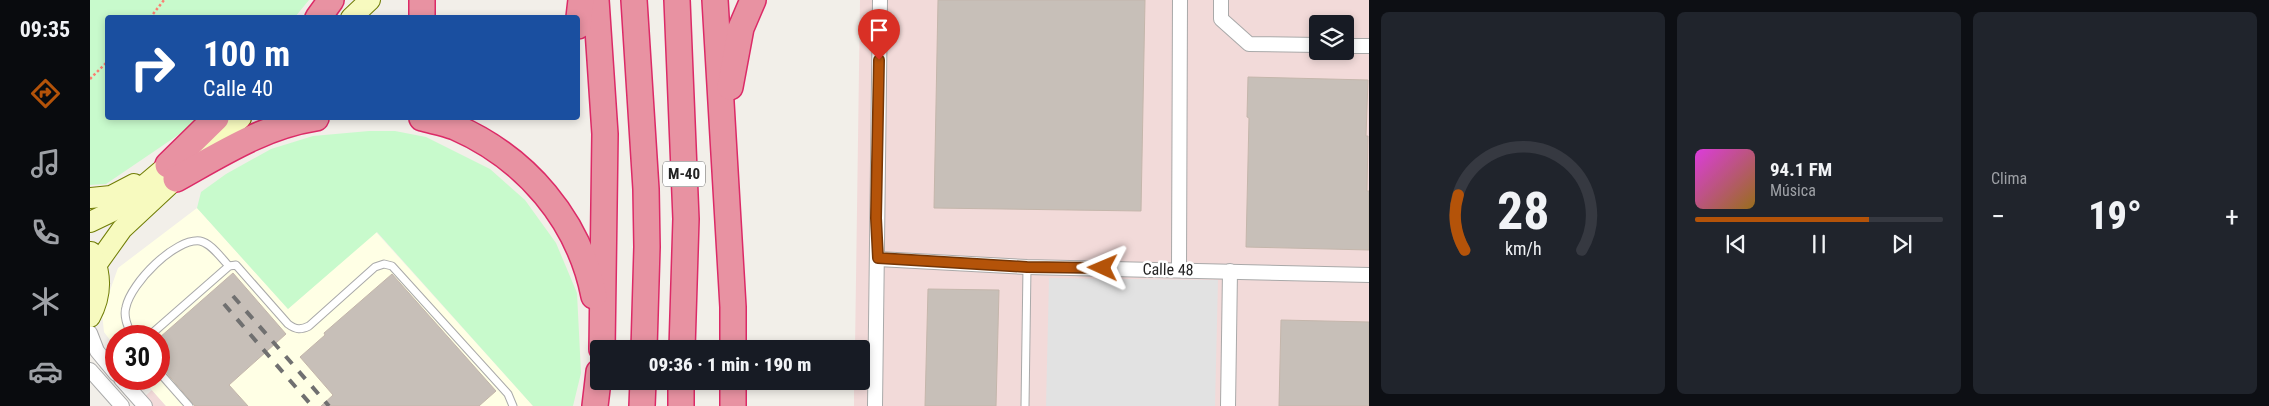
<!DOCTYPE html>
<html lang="es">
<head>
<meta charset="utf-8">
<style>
	body { margin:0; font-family:"Roboto Condensed",sans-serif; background:#20242c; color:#f1f3f6; height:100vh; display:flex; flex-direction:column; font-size:19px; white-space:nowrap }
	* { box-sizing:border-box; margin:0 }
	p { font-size:16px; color:#9ea1a6 }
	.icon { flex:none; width:28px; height:28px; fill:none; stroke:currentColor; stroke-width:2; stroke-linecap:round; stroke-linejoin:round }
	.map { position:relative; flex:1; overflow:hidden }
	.panel { display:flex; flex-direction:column; gap:12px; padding:12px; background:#0d0f14; width:900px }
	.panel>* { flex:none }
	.top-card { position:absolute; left:15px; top:15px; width:475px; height:105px; border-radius:5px; box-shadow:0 2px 8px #0003; background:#1a4fa0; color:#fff; overflow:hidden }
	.controls { position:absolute; left:1219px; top:15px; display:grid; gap:10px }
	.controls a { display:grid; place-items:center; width:45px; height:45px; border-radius:5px; background:#171b24; box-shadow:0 2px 8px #0003; font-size:25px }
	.speed { position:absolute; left:15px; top:325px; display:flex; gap:10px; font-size:25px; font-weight:700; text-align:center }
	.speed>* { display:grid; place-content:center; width:65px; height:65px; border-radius:50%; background:#171b24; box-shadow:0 2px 8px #0003; line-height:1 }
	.speed .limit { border:8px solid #d22; background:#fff; color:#111 }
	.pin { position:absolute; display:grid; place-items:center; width:42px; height:42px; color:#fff; margin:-51px -21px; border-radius:50% 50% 50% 0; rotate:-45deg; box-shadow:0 0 5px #0007 }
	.pin .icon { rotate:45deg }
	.me { position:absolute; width:55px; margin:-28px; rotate:271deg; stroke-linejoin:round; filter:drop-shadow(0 0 4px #0008) }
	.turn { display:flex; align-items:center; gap:18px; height:105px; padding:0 15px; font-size:22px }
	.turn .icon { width:65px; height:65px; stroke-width:2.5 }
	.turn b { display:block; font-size:35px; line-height:42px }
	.big { font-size:38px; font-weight:800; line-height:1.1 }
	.panel .widget { flex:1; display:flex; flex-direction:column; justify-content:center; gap:8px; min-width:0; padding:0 18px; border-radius:8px; background:#20242c }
	.panel .dial { align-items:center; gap:0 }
	.dial svg { height:130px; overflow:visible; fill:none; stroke:#363941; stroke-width:7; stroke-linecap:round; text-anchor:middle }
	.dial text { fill:#f1f3f6; stroke:none }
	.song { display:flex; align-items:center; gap:15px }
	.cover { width:60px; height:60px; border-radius:8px; background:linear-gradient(135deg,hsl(300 70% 55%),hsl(40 70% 35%)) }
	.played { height:5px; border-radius:2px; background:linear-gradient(90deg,#b45309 70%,#363941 70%) }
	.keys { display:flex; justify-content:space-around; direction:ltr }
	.heat { display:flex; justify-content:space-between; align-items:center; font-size:28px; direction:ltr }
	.panel .tiles { flex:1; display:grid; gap:12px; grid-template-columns:repeat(3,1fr) }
	.trip { position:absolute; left:500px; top:340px; width:280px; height:50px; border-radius:5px; background:#171b24; box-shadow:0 2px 8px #0003; font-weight:800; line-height:50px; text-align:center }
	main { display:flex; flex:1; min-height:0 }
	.tab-bar { display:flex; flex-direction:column; width:90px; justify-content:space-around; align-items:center; background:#090b0e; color:#9ea1a6 }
	.tab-bar .icon { width:35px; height:35px }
	.tab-bar .current { color:#b45309 }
	.tab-bar b { font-size:22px; color:#f1f3f6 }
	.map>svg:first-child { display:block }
</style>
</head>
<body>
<main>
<nav class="tab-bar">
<b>09:35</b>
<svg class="icon current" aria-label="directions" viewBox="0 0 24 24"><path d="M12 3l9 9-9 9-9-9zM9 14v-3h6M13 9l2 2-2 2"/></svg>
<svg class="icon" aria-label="music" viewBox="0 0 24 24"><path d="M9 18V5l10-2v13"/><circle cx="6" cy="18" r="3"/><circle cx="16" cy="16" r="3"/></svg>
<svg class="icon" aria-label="phone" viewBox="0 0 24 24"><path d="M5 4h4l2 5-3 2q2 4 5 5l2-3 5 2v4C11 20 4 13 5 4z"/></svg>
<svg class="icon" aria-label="climate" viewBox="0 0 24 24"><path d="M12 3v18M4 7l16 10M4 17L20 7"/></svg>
<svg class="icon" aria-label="car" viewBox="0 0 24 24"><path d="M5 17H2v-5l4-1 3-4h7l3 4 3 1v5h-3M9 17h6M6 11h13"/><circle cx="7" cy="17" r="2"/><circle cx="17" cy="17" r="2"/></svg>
</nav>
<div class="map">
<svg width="1279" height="406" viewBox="0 0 1279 406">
	<rect width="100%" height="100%" fill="#f2efe9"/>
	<!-- commercial -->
	<g fill="#f2dad9" fill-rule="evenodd">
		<path d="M770 0H1279V406H764V381H771V349H765ZM1228 24H1255V51H1228Z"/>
		<polygon points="62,390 76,406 44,406"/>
	</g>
	<!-- education -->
	<polygon fill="#ffffe5" points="107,208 198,309 286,232 443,406 76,406 52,379 69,379 69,336 26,336 26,348 14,332 12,313 28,268"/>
	<!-- park -->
	<g fill="#c8facc">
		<polygon points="0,0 219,0 205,17 18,18 18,118 109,118 97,129 16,184 0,185"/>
		<polygon points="279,131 305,131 336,137 400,169 435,200 466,243 487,293 491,373 483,406 443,406 287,232 198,309 107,208 111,192 136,174 181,149 223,136"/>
	</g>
	<!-- parking -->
	<polygon fill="#e2e2e2" points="959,278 1128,280 1125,406 956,406"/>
	<!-- building -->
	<g fill="#c7bfb8" stroke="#c4b6ab">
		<polygon points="848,0 1055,0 1051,211 844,208"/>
		<polygon points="1158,77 1278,80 1276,136 1278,136 1277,191 1279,191 1279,250 1156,247 1159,118 1157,117"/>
		<polygon points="143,273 196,334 139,385 158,406 105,406 69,364 69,338"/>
		<polygon points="302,274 406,391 389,406 231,406 243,395 210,357 235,335 234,333"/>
		<polygon points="838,289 909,290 906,406 835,406"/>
		<polygon points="1191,320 1279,322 1279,406 1189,406"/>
	</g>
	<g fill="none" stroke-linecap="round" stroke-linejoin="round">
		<!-- lane casing -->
		<g stroke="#a9a9a9" stroke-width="9">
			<g id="lane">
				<path d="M42 336C38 327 33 317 36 307 41 283 85 238 110 241 121 243 131 258 139 266"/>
				<path d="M59 336 139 266 146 265 198 324C206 330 211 330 219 326L285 267 294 264 302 266 418 394 423 406"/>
				<polyline points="69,372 99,406"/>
				<polyline points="935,406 937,267"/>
			</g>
		</g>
		<!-- street casing -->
		<g stroke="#a9a9a9" stroke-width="16">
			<g id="street">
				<polyline points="1131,0 1131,19 1159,44 1228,45"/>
				<polyline points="1255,46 1279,46"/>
				<polyline points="788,259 937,267 1279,275"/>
				<polyline points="1089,269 1090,0"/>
				<polyline points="0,333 7,351 26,374"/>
				<polyline points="0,370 32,406"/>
				<polyline points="31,379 55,406"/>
				<polyline points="785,406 790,0"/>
				<polyline points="1138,406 1140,271"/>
			</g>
		</g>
		<!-- secondary casing -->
		<g stroke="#707d05" stroke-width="22">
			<g id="secondary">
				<polyline points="261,18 280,0"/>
				<polyline points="0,198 21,196 44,184"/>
				<polyline points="0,222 25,210 90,155"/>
				<polyline points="7,264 32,229 151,118"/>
				<path d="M0 317C12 295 12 274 1 252"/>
			</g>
		</g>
		<!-- highway casing -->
		<g stroke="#dc2a67" stroke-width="28">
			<g id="highway">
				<polyline points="506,0 515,134 512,349"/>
				<polyline points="544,0 556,189 557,247 554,349"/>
				<polyline points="587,0 596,219 592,349"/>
				<polyline points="625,0 643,307 643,349"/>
				<polyline points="228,18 241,0"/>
				<polyline points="332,18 332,0"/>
				<polyline points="488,26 491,0"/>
				<polyline points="640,87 651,28 663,0"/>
				<path d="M332 118C343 121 355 123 365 127 436 158 489 220 504 296"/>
				<polyline points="78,165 126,118"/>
				<path d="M86 179C131 154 174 126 226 118"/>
				<polyline points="505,406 509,372"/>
				<polyline points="552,406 553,381"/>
				<polyline points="591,406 591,381"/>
				<polyline points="643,406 643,381"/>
			</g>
		</g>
		<!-- path -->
		<g stroke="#fa8072" stroke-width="2.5" stroke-dasharray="2.5 2.5" stroke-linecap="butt">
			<polyline points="60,18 74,0"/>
			<polyline points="0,79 18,61"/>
		</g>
		<!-- lane -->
		<use href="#lane" stroke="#fff" stroke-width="7"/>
		<!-- street -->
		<use href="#street" stroke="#fff" stroke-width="14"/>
		<!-- secondary -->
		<use href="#secondary" stroke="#f7fabf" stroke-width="20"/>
		<!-- highway -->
		<use href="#highway" stroke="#e892a2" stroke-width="25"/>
		<!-- rail -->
		<g stroke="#707070" stroke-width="4" stroke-dasharray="10 10" stroke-linecap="butt">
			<polyline points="143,296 239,406"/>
			<polyline points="134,304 222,406"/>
		</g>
	</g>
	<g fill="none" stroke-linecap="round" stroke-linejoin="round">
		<!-- route casing -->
		<g stroke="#753606" stroke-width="12">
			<polyline id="route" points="789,60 786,218 788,258 937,267 1013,268"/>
		</g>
		<!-- route -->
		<use href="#route" stroke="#b45309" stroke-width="9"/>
	</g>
	<g text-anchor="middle" stroke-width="5" stroke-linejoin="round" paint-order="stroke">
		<!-- shield labels -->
		<rect fill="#fff" stroke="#646464" stroke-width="1" x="573" y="161.5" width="42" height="25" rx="4"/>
		<g font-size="15" font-weight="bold" fill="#222">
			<text x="594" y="179">M-40</text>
		</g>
		<!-- street labels -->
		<g font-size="16" fill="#222" stroke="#fff">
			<text transform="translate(1078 269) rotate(1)" y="6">Calle 48</text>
		</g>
	</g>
</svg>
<div class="controls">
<a><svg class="icon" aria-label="layers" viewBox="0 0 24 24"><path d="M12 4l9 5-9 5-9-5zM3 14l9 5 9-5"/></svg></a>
</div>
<div class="speed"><div class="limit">30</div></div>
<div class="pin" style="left:789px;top:60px;background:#d93025"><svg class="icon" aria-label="arrive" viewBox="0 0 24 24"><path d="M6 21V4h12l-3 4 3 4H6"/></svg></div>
<svg class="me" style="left:1013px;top:268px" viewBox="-20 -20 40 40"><path d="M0-17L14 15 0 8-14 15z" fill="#b45309" stroke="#fff" stroke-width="4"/></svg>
<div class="trip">09:36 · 1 min · 190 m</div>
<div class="top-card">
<div class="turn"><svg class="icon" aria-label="right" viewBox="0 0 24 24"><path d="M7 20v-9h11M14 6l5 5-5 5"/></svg><div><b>100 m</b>Calle 40</div></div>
</div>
</div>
<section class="panel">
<div class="tiles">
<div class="widget dial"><svg viewBox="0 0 100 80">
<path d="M14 69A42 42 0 1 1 86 69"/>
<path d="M14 69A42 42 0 0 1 10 35" stroke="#b45309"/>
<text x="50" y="56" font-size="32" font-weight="700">28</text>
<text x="50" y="72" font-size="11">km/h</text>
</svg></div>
<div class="widget">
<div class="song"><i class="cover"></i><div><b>94.1 FM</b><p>Música</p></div></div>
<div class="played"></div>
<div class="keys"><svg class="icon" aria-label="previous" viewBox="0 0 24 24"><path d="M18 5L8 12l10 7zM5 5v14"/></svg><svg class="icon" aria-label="pause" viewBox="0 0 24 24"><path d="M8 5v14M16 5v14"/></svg><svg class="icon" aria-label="next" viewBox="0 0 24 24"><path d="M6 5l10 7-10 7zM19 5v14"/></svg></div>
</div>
<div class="widget"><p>Clima</p>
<div class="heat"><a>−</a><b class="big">19°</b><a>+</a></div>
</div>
</div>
</section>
</main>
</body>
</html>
